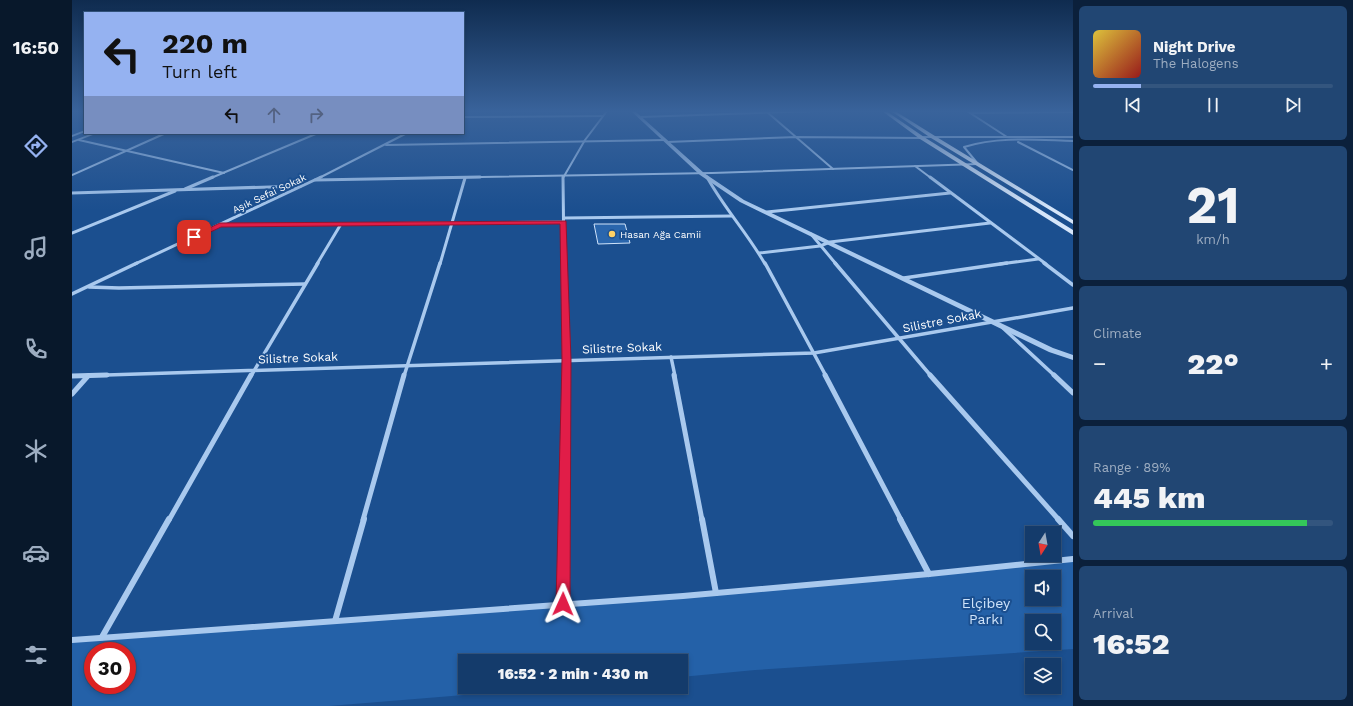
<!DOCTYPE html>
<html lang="en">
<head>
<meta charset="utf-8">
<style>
	body { margin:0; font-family:"Work Sans",sans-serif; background:#214673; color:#f1f3f6; height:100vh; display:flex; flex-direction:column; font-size:15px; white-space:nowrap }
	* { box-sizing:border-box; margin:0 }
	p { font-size:13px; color:#9dadc1 }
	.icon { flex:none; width:22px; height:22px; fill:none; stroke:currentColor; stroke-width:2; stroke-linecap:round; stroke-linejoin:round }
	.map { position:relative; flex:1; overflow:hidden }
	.panel { display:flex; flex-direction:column; gap:6px; padding:6px; background:#0b203b; width:280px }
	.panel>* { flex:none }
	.hud { position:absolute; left:12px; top:12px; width:380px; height:122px; border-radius:0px; box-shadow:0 2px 6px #0003,0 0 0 1px #33557e; background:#95b2f1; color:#111; overflow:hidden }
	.needle { width:26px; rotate:191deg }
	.buttons { position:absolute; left:953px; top:526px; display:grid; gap:8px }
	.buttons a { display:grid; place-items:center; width:36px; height:36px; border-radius:0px; background:#143b6b; box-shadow:0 2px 6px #0003,0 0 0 1px #33557e; font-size:20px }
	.speed { position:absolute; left:12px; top:642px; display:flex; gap:8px; font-size:20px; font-weight:700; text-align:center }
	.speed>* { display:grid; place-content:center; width:52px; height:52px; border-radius:50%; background:#143b6b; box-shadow:0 2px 6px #0003,0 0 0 1px #33557e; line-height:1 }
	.speed .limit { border:6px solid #d22; background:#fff; color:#111 }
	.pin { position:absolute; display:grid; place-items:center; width:34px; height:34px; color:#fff; margin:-17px; border-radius:8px; box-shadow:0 2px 6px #0006 }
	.me { position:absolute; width:44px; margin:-22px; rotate:1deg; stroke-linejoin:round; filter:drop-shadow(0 0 3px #0008) }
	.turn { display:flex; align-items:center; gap:14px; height:84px; padding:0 12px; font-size:18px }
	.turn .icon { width:52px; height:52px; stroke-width:2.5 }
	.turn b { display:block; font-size:28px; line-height:34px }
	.lanes { display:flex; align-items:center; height:38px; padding:0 12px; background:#0003; justify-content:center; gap:20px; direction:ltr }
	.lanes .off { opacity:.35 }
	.big { font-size:30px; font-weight:800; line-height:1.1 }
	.panel .tile { flex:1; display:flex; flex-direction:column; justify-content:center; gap:6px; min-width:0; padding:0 14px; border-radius:6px; background:#214673 }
	.panel .dial { align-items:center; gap:0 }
	.dial b { font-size:52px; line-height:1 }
	.song { display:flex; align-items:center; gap:12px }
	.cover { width:48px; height:48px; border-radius:6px; background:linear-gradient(135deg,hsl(50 70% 55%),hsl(0 70% 35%)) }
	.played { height:4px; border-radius:2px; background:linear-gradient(90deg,#95b2f1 20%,#33557e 20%) }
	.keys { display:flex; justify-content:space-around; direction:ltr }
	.heat { display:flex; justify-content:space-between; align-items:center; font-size:22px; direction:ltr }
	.charge { height:6px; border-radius:3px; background:linear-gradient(90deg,#34c759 89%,#33557e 0) }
	.trip { position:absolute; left:386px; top:654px; width:230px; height:40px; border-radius:0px; background:#143b6b; box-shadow:0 2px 6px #0003,0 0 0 1px #33557e; font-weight:800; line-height:40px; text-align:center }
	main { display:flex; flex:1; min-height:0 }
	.dock { display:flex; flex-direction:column; width:72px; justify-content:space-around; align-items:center; background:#08182b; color:#9dadc1 }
	.dock .icon { width:28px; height:28px }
	.dock .on { color:#95b2f1 }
	.dock b { font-size:18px; color:#f1f3f6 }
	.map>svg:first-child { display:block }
</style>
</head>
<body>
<main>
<nav class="dock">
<b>16:50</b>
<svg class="icon on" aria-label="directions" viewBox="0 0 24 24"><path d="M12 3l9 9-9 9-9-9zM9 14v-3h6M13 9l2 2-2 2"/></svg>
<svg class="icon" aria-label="music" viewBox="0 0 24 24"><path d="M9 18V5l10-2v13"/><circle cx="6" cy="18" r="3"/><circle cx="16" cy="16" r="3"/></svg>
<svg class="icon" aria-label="phone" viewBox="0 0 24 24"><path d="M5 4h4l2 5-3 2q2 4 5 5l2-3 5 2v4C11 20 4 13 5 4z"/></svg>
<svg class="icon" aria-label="climate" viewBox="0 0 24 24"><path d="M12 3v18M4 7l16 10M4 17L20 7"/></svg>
<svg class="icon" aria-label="car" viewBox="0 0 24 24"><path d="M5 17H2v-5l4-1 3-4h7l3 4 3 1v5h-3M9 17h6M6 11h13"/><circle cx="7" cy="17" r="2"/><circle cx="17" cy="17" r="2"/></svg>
<svg class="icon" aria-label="filters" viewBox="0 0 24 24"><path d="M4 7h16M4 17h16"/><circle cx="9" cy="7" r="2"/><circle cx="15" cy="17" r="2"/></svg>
</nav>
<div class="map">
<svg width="1001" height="706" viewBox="0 0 1001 706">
	<rect width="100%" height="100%" fill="#1b4f8f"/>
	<!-- green -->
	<path fill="#2461a8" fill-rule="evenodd" d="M1001 559V649L683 670 609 677V661H393V687H491L257 706H0V640L644 593ZM960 577H982V599H960ZM960 621H982V643H960ZM21 651H55V685H21Z"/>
	<!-- building -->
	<polygon fill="#2a66ad" stroke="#cfe3fa" points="522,224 553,224 558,243 526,244"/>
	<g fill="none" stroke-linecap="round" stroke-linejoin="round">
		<!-- minor-far4 -->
		<g stroke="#a9c9ee" stroke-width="2">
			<polyline points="895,111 935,137"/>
			<polyline points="695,112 761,169"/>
			<polyline points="898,113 1001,112"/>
			<polyline points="391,117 531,116"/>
			<polyline points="567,117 743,111"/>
			<polyline points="849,137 1001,137"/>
			<polyline points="7,140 152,173"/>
			<polyline points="595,142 724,137 850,138"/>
			<polyline points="946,142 1001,170"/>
			<polyline points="314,145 593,140"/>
			<path d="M906 164 892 147C927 136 965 140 1001 141"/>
			<polyline points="843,166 859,178"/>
			<polyline points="0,175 94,133"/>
			<polyline points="634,176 635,178"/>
			<polyline points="139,178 246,133"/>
			<polyline points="247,178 335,133"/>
			<polyline points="351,178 640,173 906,164"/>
			<polyline points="491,178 513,140 535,111"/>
		</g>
		<!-- minor-far3 -->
		<g stroke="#a9c9ee" stroke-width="3">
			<polyline points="491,177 492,264"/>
			<path d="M635 177C652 208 676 234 693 264"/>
			<polyline points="858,177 974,264"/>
			<polyline points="243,180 408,177"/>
			<polyline points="113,189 141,177"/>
			<polyline points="0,193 229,186"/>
			<polyline points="695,212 878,193"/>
			<polyline points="492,218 660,216"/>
			<polyline points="150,225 492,222"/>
			<polyline points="0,233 103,191"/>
			<polyline points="739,234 764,264"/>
			<polyline points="687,253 748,246 758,242 918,223"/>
			<polyline points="63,264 249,177"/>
			<polyline points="245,264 269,224"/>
			<polyline points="368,264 393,178"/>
			<polyline points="928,264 966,259"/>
		</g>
		<!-- minor-far2 -->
		<g stroke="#a9c9ee" stroke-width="3.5">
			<polyline points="492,263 494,376"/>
			<polyline points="693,263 754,376"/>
			<polyline points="763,263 859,376"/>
			<polyline points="972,263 1001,285"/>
			<polyline points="832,278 935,263"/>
			<polyline points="17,287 47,288 233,284"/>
			<polyline points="0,294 65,263"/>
			<polyline points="931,328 983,376"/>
			<polyline points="599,357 603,376"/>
			<polyline points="3,376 742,353 1001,308"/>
			<polyline points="179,376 246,263"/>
			<polyline points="332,376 368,263"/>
		</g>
		<!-- minor-far1 -->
		<g stroke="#a9c9ee" stroke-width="5">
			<polyline points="602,375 630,520"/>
			<polyline points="753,375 829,520"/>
			<polyline points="858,375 987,520"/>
			<polyline points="982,375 1001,393"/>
			<polyline points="0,376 35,375"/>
			<polyline points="0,394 16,376"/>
			<polyline points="97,520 179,375"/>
			<polyline points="291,520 332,375"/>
			<polyline points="492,520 494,375"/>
		</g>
		<!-- minor -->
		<g stroke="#a9c9ee" stroke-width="6">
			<polyline points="630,519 644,593"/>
			<polyline points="828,519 857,574"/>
			<polyline points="986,519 1001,536"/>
			<polyline points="491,604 492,519"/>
			<polyline points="263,621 292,519"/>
			<polyline points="30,637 97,519"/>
			<polyline points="0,640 611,596 857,574 1001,559"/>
		</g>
		<!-- tertiary -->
		<g fill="#a9c9ee" fill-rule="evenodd">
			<polygon points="559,111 563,111 632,173 672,200 981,348 1001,355 1001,360 977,352 668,202 628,175"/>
			<polygon points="13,130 13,132 0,137 0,135"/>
			<polygon points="21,133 26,133 0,143 0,141"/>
		</g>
		<!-- secondary -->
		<g fill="#d6e6fa" fill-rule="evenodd">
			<polygon points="810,111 814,111 852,137 1001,230 1001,235 848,139"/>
			<polygon points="819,111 823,111 863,136 1001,220 1001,224 859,138"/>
		</g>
	</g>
	<!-- sky -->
	<linearGradient id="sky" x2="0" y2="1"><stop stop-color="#0f2b4f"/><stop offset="0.53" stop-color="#39639b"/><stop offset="1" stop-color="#39639b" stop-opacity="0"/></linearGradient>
	<rect width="1001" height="210" fill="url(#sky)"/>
	<!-- route -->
	<polygon fill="#e11d48" stroke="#92132f" points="494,221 499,360 498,604 496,609 491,611 486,609 484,604 490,360 488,224 149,227 124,239 118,237 148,223"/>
	<!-- markers -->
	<circle fill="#ffd166" stroke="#1b4f8f" stroke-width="1.5" cx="540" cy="234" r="4"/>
	<g text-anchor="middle" stroke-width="4" stroke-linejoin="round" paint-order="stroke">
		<!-- far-street labels -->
		<g font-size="10" fill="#fff" stroke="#1b4f8f">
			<text transform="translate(197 193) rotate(-25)" y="4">Aşık Sefai Sokak</text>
		</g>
		<!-- far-poi labels -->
		<g font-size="10" fill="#fff" stroke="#1b4f8f" text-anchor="start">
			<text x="548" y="238">Hasan Ağa Camii</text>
		</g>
		<!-- street labels -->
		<g font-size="12" fill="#fff" stroke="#1b4f8f">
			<text transform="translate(870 321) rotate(-11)" y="4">Silistre Sokak</text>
			<text transform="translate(550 348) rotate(-2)" y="4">Silistre Sokak</text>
			<text transform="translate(226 358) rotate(-2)" y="4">Silistre Sokak</text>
		</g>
		<!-- near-park labels -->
		<g font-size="14" fill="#cfe3fa" stroke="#1b4f8f">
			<text x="914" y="608">Elçibey<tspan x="914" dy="16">Parkı</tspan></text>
		</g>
	</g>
</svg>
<div class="buttons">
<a><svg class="needle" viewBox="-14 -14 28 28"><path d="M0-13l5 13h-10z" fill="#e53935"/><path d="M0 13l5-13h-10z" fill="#9dadc1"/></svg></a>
<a><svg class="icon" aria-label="sound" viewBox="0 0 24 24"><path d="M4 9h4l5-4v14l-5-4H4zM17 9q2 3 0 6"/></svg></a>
<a><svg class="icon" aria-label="search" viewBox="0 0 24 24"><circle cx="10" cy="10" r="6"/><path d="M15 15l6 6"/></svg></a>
<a><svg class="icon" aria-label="layers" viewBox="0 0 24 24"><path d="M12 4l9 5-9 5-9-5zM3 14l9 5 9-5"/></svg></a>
</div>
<div class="speed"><div class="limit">30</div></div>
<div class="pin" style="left:122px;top:237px;background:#d93025"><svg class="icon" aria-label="arrive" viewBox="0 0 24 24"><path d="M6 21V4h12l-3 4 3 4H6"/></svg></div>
<svg class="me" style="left:491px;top:604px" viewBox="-20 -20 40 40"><path d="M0-17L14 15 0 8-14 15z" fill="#e11d48" stroke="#fff" stroke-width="4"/></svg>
<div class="trip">16:52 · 2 min · 430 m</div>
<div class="hud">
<div class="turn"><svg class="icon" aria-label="left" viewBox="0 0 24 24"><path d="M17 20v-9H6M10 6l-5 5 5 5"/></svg><div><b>220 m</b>Turn left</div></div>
<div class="lanes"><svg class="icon" aria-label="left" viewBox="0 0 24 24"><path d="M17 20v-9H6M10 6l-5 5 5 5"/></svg><svg class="icon off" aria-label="ahead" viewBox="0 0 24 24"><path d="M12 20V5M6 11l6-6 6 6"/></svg><svg class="icon off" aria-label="right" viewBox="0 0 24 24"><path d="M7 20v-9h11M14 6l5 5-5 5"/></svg></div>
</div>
</div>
<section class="panel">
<div class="tile">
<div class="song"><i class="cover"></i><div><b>Night Drive</b><p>The Halogens</p></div></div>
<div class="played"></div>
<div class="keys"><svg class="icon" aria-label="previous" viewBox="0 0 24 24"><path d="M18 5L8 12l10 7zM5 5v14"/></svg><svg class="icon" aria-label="pause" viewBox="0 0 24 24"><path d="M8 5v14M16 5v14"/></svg><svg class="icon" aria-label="next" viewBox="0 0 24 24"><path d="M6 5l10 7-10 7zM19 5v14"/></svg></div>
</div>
<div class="tile dial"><b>21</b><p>km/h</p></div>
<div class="tile"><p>Climate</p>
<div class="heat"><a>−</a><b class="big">22°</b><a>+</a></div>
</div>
<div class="tile"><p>Range · 89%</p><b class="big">445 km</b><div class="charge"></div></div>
<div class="tile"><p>Arrival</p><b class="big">16:52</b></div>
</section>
</main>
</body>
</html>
